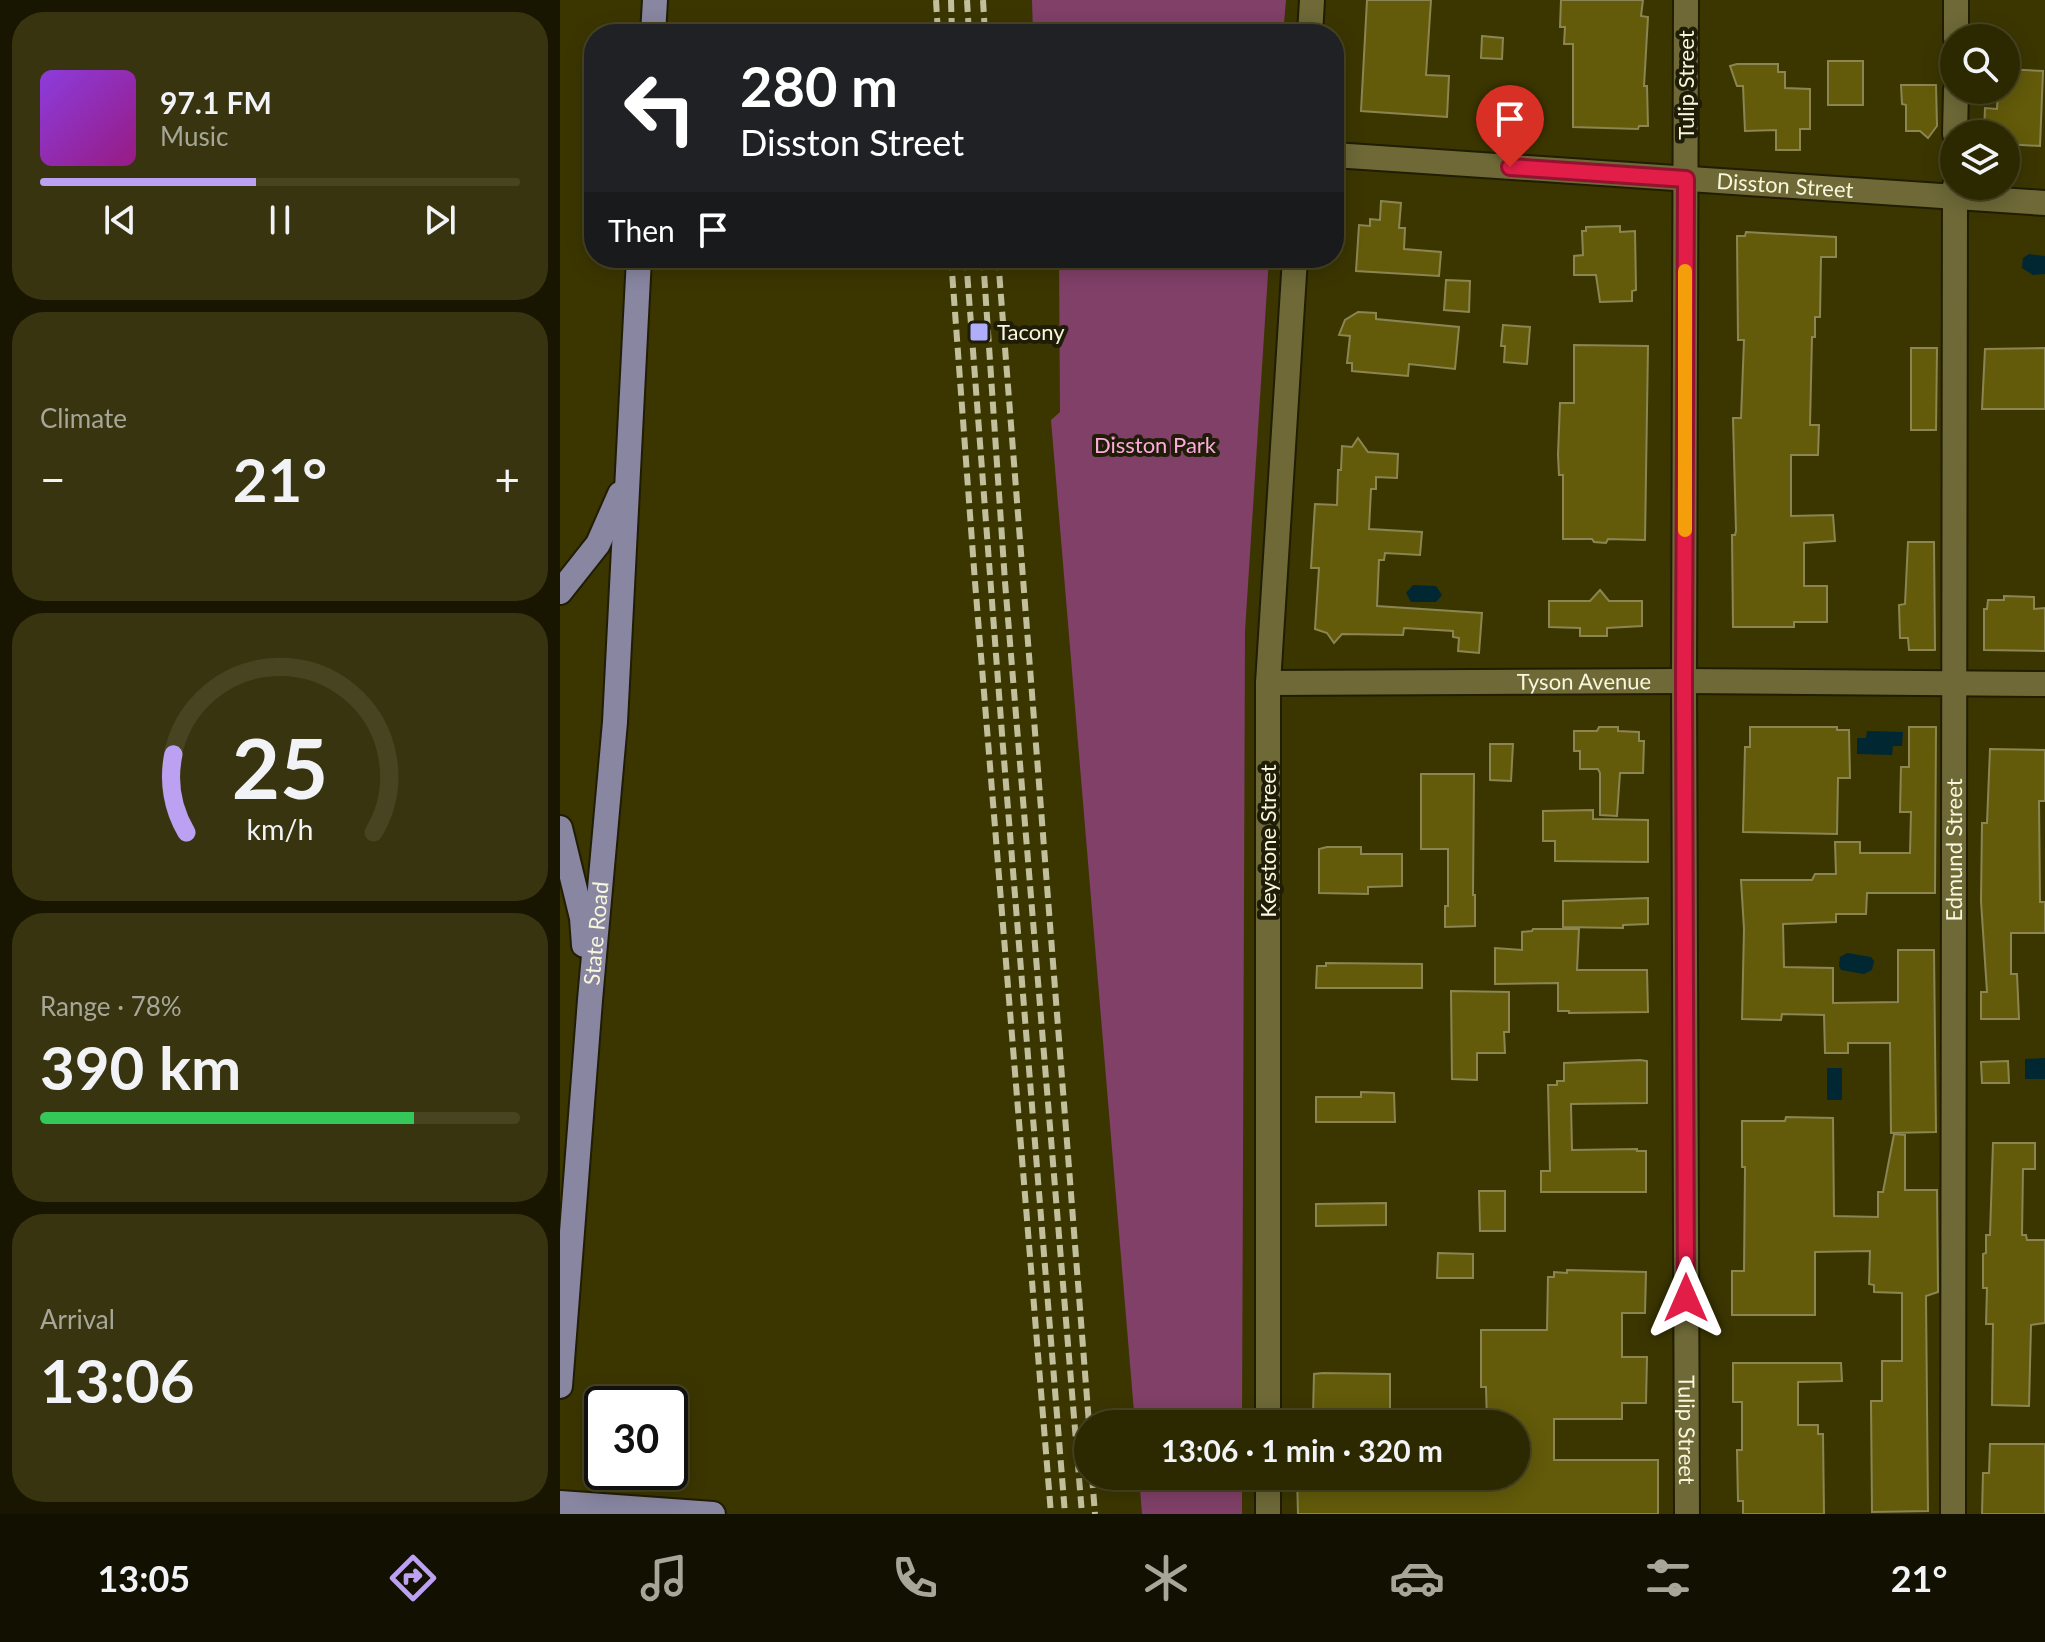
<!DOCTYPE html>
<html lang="en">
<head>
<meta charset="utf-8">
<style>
	body { margin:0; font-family:Lato,sans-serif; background:#38340f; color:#f1f3f6; height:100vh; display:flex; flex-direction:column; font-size:30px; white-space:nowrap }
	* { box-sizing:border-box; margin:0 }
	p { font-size:26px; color:#a6a699 }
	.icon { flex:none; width:44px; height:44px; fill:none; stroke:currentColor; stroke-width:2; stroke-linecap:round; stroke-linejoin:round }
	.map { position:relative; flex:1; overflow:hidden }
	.sheet { display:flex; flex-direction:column; gap:12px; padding:12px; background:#181600; width:560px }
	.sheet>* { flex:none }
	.hud { position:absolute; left:24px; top:24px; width:760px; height:244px; border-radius:32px; box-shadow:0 4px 20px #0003,0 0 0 2px #484422; background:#202124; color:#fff; overflow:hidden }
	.controls { position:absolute; left:1380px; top:24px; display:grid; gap:16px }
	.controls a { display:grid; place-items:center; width:80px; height:80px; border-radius:50%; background:#2c2800; box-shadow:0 4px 20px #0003,0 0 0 2px #484422; font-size:40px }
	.speed { position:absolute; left:24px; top:1386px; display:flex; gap:16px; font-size:40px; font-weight:700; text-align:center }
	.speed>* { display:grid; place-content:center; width:104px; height:104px; border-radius:50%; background:#2c2800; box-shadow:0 4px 20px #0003,0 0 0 2px #484422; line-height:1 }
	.speed .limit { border:4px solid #111; border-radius:12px; background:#fff; color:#111 }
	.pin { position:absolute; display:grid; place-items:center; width:68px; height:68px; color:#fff; margin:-82px -34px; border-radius:50% 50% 50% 0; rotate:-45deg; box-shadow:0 0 8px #0007 }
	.pin .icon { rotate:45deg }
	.me { position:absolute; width:88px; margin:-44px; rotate:0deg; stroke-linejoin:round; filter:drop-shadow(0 0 6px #0008) }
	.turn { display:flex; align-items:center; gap:28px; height:168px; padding:0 24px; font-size:36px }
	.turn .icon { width:104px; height:104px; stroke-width:2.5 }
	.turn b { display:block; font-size:56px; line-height:68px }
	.then { display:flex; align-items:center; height:76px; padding:0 24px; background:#0003; gap:16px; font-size:30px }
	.big { font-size:60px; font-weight:700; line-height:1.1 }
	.sheet .widget { flex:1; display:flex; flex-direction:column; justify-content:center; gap:12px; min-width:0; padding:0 28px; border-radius:32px; background:#38340f }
	.sheet .dial { align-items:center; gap:0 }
	.dial svg { height:208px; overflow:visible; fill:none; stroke:#484422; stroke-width:7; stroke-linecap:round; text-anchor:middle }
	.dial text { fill:#f1f3f6; stroke:none }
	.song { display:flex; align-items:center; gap:24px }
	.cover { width:96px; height:96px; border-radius:12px; background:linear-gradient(135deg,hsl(270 70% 55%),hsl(310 70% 35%)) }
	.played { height:8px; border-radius:4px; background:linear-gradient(90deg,#bca0f2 45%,#484422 45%) }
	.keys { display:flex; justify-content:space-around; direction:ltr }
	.heat { display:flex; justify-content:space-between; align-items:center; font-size:44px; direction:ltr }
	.charge { height:12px; border-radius:6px; background:linear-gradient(90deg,#34c759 78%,#484422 0) }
	.trip { position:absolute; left:514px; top:1410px; width:456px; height:80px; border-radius:40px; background:#2c2800; box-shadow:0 4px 20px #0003,0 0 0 2px #484422; font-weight:700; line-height:80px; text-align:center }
	.tab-bar { display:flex; height:128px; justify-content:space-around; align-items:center; background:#121000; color:#a6a699 }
	.tab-bar .icon { width:56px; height:56px }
	.tab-bar .on { color:#bca0f2 }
	.tab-bar b { font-size:36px; color:#f1f3f6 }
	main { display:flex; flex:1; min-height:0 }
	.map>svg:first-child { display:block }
</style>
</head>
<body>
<main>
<section class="sheet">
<div class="widget">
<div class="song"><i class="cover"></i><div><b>97.1 FM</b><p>Music</p></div></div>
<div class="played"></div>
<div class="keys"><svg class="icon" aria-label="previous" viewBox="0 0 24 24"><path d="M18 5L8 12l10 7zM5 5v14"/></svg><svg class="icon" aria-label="pause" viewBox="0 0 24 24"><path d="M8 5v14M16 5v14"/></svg><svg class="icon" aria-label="next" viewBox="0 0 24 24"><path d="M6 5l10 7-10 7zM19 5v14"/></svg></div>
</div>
<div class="widget"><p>Climate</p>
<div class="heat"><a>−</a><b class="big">21°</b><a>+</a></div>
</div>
<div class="widget dial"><svg viewBox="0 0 100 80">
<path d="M14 69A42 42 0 1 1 86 69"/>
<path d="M14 69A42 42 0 0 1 9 39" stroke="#bca0f2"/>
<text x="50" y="56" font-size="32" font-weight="700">25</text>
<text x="50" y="72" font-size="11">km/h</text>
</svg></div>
<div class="widget"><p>Range · 78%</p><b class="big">390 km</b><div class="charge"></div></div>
<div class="widget"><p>Arrival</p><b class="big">13:06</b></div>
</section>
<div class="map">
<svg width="1485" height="1514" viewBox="0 0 1485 1514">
	<rect width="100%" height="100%" fill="#3b3600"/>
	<!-- green -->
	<g fill="#804068">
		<polygon points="472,0 726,0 723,34 473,34"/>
		<polygon points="499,258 709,258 685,631 682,1424 575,1424 491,420 500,412"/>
		<polygon points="579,1476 682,1476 682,1514 582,1514"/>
	</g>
	<!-- water -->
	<g fill="#012733">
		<polygon points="1469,254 1485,256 1485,274 1473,275 1462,268 1463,258"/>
		<polygon points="853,585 876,586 882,595 876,602 851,602 846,593"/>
		<polygon points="1307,731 1343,732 1342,746 1333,746 1332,755 1297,754 1297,738 1306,738"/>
		<polygon points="1287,953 1311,957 1314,961 1312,970 1304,974 1281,970 1279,966 1280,957"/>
		<polygon points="1485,1058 1485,1079 1465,1079 1465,1059"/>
		<rect x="1267" y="1068" width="15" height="32"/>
	</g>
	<!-- building -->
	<g fill="#635b0a" stroke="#8a8553" stroke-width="2">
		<polygon points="807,0 871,0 866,75 889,76 887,117 801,111"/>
		<polygon points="1001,0 1083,0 1081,16 1088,17 1084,86 1087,86 1088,126 1079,126 1078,129 1013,127 1013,44 1004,44 1005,27 1000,27"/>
		<polygon points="922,36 943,38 942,59 921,58"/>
		<rect x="1268" y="61" width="35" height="44"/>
		<polygon points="1177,64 1218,64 1218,72 1225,72 1225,88 1250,89 1250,129 1240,129 1240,150 1216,150 1216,130 1185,131 1183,86 1177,86 1170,66"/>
		<polygon points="1446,69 1483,71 1480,146 1446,144 1446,134 1424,134 1425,108 1437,109 1438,90 1446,90"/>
		<polygon points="1341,85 1376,85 1377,126 1368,138 1360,131 1346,131 1346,105 1342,104"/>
		<polygon points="821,201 841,203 839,228 845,228 844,249 881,252 879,276 796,271 799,225 810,226 810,219 820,220"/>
		<polygon points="1060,226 1060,232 1075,231 1076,290 1072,291 1072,301 1040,302 1036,275 1014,275 1014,256 1023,255 1022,231 1026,231 1026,227"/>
		<polygon points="1186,232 1276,237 1276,257 1261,257 1260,317 1255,317 1255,337 1252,337 1250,425 1259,425 1258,455 1231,455 1231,516 1273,515 1275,541 1244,543 1244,586 1267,586 1267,622 1234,622 1234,627 1173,627 1172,535 1175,535 1176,531 1173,418 1181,418 1184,340 1178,340 1177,236 1185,236"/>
		<polygon points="886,280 910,281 909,312 884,310"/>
		<polygon points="798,312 816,313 816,319 899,327 895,369 849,364 848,376 792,371 792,363 787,363 790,336 779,335 785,320"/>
		<polygon points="943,325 970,327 967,364 944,362 945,346 941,346"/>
		<polygon points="1014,345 1088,346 1085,540 1048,539 1046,543 1034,542 1032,539 1003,539 1003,475 999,475 998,455 1000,403 1014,403"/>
		<polygon points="1351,348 1377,348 1376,430 1351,430"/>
		<polygon points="1485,348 1485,409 1422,409 1425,349"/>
		<polygon points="798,438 808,452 838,454 837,478 816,477 816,489 811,489 809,529 862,532 860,555 825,553 824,560 819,560 817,606 922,613 919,653 898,651 899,638 893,637 893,631 844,628 843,635 782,634 774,643 767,633 755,629 759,568 751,568 755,504 777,505 778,470 781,470 782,446 792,447"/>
		<polygon points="1348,542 1374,542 1375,650 1349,650 1348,638 1340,638 1339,605 1345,604"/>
		<polygon points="1040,590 1049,601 1082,601 1082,626 1047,628 1047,636 1020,636 1020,628 989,627 989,601 1030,601"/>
		<polygon points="1444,596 1474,597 1474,609 1485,608 1485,651 1424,650 1424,609 1427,609 1428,600 1444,600"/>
		<polygon points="1039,727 1058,727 1058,731 1079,732 1079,741 1084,741 1083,773 1060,773 1057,816 1040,815 1040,773 1038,769 1020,769 1020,751 1014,751 1014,731 1037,731"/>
		<polygon points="1190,727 1277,727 1277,730 1289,730 1290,778 1278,778 1277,834 1183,832 1185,747 1190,747"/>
		<polygon points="1349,727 1376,727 1375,893 1307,893 1306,914 1276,914 1276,922 1223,924 1224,967 1273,968 1273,1003 1338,1002 1338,950 1374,950 1376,1132 1331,1133 1330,1043 1288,1043 1288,1053 1265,1053 1264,1015 1222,1014 1221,1020 1182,1019 1184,929 1181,880 1252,880 1255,874 1276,874 1275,842 1300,842 1300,853 1350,853 1351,812 1340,812 1341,767 1349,767"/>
		<polygon points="930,744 953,744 951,781 930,780"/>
		<polygon points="1430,749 1485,750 1485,801 1479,801 1480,902 1485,902 1485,933 1451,933 1451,974 1457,974 1459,1019 1421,1019 1421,992 1427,992 1421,901 1422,823 1427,823"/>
		<polygon points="861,774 914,774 913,895 915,895 915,926 885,927 885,906 888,906 888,849 861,849"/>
		<polygon points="1033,810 1033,819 1088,820 1088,862 995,861 995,841 983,841 983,811"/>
		<polygon points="767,847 801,847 801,854 842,854 842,886 808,887 808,894 759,893 759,849"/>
		<polygon points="1088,898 1088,924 1063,925 1063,928 1003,927 1003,901"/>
		<polygon points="973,929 1019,929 1017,970 1087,970 1088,1012 1009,1013 1009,1011 998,1011 998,983 935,984 935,948 962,950 962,932 972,931"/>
		<polygon points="766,963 862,964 862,988 756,988 757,966 766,966"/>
		<polygon points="891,991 949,992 949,1032 944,1032 945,1053 917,1053 917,1080 892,1079"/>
		<polygon points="1080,1060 1087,1061 1087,1103 1011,1104 1012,1150 1077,1149 1077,1151 1086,1151 1086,1192 981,1192 981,1171 990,1171 988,1085 997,1085 997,1081 1004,1081 1004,1063"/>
		<polygon points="1448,1061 1449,1083 1422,1083 1421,1062"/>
		<polygon points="801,1092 834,1093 835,1122 756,1122 756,1097 801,1097"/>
		<polygon points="1226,1117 1273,1118 1274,1216 1318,1217 1318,1192 1323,1192 1334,1134 1345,1135 1345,1190 1377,1190 1378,1292 1366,1296 1368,1511 1312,1512 1311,1401 1322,1401 1322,1361 1342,1361 1342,1293 1314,1292 1314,1285 1309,1284 1310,1251 1255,1252 1255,1315 1172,1315 1172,1271 1184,1271 1185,1167 1182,1167 1182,1121 1225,1121"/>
		<polygon points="1433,1143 1475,1143 1475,1169 1463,1169 1462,1235 1466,1235 1467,1240 1485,1240 1485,1323 1471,1325 1469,1406 1432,1405 1433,1324 1426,1324 1427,1288 1423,1288 1423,1254 1426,1253 1426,1235 1430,1235"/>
		<polygon points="919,1191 945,1191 945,1231 920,1231"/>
		<polygon points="826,1203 826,1225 756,1226 756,1204"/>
		<polygon points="878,1253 913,1254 913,1278 877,1278"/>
		<polygon points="1007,1270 1086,1272 1085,1313 1062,1313 1062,1357 1087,1357 1086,1403 1062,1403 1062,1419 994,1419 994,1460 1098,1460 1098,1514 738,1514 737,1476 956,1476 956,1424 927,1424 926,1387 921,1387 921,1330 987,1330 988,1277 994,1277 994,1272 1007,1273"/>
		<polygon points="1173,1363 1281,1363 1282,1381 1238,1382 1238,1425 1258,1425 1258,1434 1263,1434 1264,1514 1183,1514 1183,1501 1178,1501 1177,1450 1182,1450 1182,1402 1173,1402"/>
		<polygon points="763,1373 830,1374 830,1413 753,1414 754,1374"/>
		<polygon points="1430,1444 1485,1444 1485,1514 1422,1514 1423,1473 1429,1473"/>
	</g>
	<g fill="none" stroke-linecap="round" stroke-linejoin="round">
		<!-- minor casing -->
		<g stroke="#201d04" stroke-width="28">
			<g id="minor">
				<path id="s1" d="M1126 0 1124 681 1127 1514"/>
				<polyline points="750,34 752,0"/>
				<polyline points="1396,38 1396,0"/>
				<polyline points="1395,134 1396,90"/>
				<path id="s2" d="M774 155 1485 203"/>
				<path id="s3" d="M708 683 1124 681 1485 684"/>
				<polyline points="708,1424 708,683 735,258"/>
				<polyline points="708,1476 708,1514"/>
				<path id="s4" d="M1393 1514 1395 186"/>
			</g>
		</g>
		<!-- major casing -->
		<g stroke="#201d04" stroke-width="28">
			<g id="major">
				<polyline points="93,34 95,0"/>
				<polyline points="0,592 38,544 60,494"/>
				<polyline points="0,828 22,918 24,945"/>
				<path id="s5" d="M0 1386 30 1000 55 722 79 258"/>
				<polyline points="0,1503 153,1514"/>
			</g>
		</g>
		<!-- minor -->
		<use href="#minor" stroke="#6e6937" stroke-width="24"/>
		<!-- major -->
		<use href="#major" stroke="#8986a2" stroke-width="24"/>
		<!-- rail -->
		<g stroke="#c2bf9c" stroke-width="6" stroke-dasharray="12 6" stroke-linecap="butt">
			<polyline points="376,0 378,34"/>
			<polyline points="391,0 392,34"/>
			<polyline points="407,0 409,34"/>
			<polyline points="423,0 425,34"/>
			<polyline points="391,258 415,582 491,1514"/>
			<polyline points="406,258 443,747 505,1514"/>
			<polyline points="423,258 445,582 522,1514"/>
			<polyline points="438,258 529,1424"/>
			<polyline points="532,1476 535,1514"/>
		</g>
	</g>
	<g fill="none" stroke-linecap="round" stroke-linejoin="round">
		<!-- route casing -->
		<g stroke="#92132f" stroke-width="20">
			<polyline id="route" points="950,167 1126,179 1124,681 1126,1298"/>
		</g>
		<!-- route -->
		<use href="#route" stroke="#e11d48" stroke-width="14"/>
		<!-- slow -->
		<polyline stroke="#f59e0b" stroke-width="14" points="1125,530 1125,271"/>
	</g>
	<!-- markers -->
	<rect fill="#aeaefa" stroke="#1f1d08" stroke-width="3" x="409" y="322" width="20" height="20" rx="4"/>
	<g text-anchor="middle" stroke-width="8" stroke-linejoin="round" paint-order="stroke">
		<!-- street labels -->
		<g font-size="22" fill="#f8f6db" stroke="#1f1d08">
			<text transform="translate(1126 85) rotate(-90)" y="8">Tulip Street</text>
			<text dy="8" stroke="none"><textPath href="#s2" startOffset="452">Disston Street</textPath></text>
			<text dy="8" stroke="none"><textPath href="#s3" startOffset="316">Tyson Avenue</textPath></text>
			<text transform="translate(708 841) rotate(-90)" y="8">Keystone Street</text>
			<text dy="8" stroke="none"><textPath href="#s4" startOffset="664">Edmund Street</textPath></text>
			<text dy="8" stroke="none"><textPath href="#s5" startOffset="454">State Road</textPath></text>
			<text dy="8" stroke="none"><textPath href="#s1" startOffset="1430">Tulip Street</textPath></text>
		</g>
		<!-- poi labels -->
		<g font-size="22" fill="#f8f6db" stroke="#1f1d08" text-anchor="start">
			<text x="437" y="340">Tacony</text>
		</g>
		<!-- park labels -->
		<g font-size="22" fill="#ffa9dc" stroke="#1f1d08">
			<text x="595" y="453">Disston Park</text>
		</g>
	</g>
</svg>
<div class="controls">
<a><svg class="icon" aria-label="search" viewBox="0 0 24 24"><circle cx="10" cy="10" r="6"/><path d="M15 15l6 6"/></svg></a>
<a><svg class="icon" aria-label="layers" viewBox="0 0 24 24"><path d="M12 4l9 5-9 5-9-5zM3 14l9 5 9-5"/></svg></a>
</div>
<div class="speed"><div class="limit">30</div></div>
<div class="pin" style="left:950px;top:167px;background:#d93025"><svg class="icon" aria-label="arrive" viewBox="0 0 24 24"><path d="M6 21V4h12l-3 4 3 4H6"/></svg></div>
<svg class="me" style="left:1126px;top:1298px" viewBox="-20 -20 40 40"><path d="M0-17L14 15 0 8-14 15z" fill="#e11d48" stroke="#fff" stroke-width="4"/></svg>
<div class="trip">13:06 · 1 min · 320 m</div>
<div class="hud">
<div class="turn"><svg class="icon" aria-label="left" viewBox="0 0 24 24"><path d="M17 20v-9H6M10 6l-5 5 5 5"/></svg><div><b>280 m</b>Disston Street</div></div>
<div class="then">Then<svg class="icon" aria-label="arrive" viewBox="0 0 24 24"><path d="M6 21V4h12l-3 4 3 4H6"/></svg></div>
</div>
</div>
</main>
<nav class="tab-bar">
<b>13:05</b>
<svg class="icon on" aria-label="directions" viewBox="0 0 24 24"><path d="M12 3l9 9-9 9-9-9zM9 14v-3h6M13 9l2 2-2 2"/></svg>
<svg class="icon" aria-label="music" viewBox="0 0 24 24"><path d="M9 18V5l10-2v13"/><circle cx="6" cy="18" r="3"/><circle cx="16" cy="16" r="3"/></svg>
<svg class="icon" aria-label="phone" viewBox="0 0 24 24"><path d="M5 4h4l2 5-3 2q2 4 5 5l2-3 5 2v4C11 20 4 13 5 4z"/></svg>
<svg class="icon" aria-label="climate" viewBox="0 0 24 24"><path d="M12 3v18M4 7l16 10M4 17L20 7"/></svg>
<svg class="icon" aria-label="car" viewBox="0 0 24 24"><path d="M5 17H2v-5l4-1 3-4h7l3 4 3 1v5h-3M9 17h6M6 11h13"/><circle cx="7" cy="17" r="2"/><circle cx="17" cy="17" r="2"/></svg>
<svg class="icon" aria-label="filters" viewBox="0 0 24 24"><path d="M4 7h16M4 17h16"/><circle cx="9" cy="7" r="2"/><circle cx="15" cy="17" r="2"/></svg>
<b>21°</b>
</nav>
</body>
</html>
